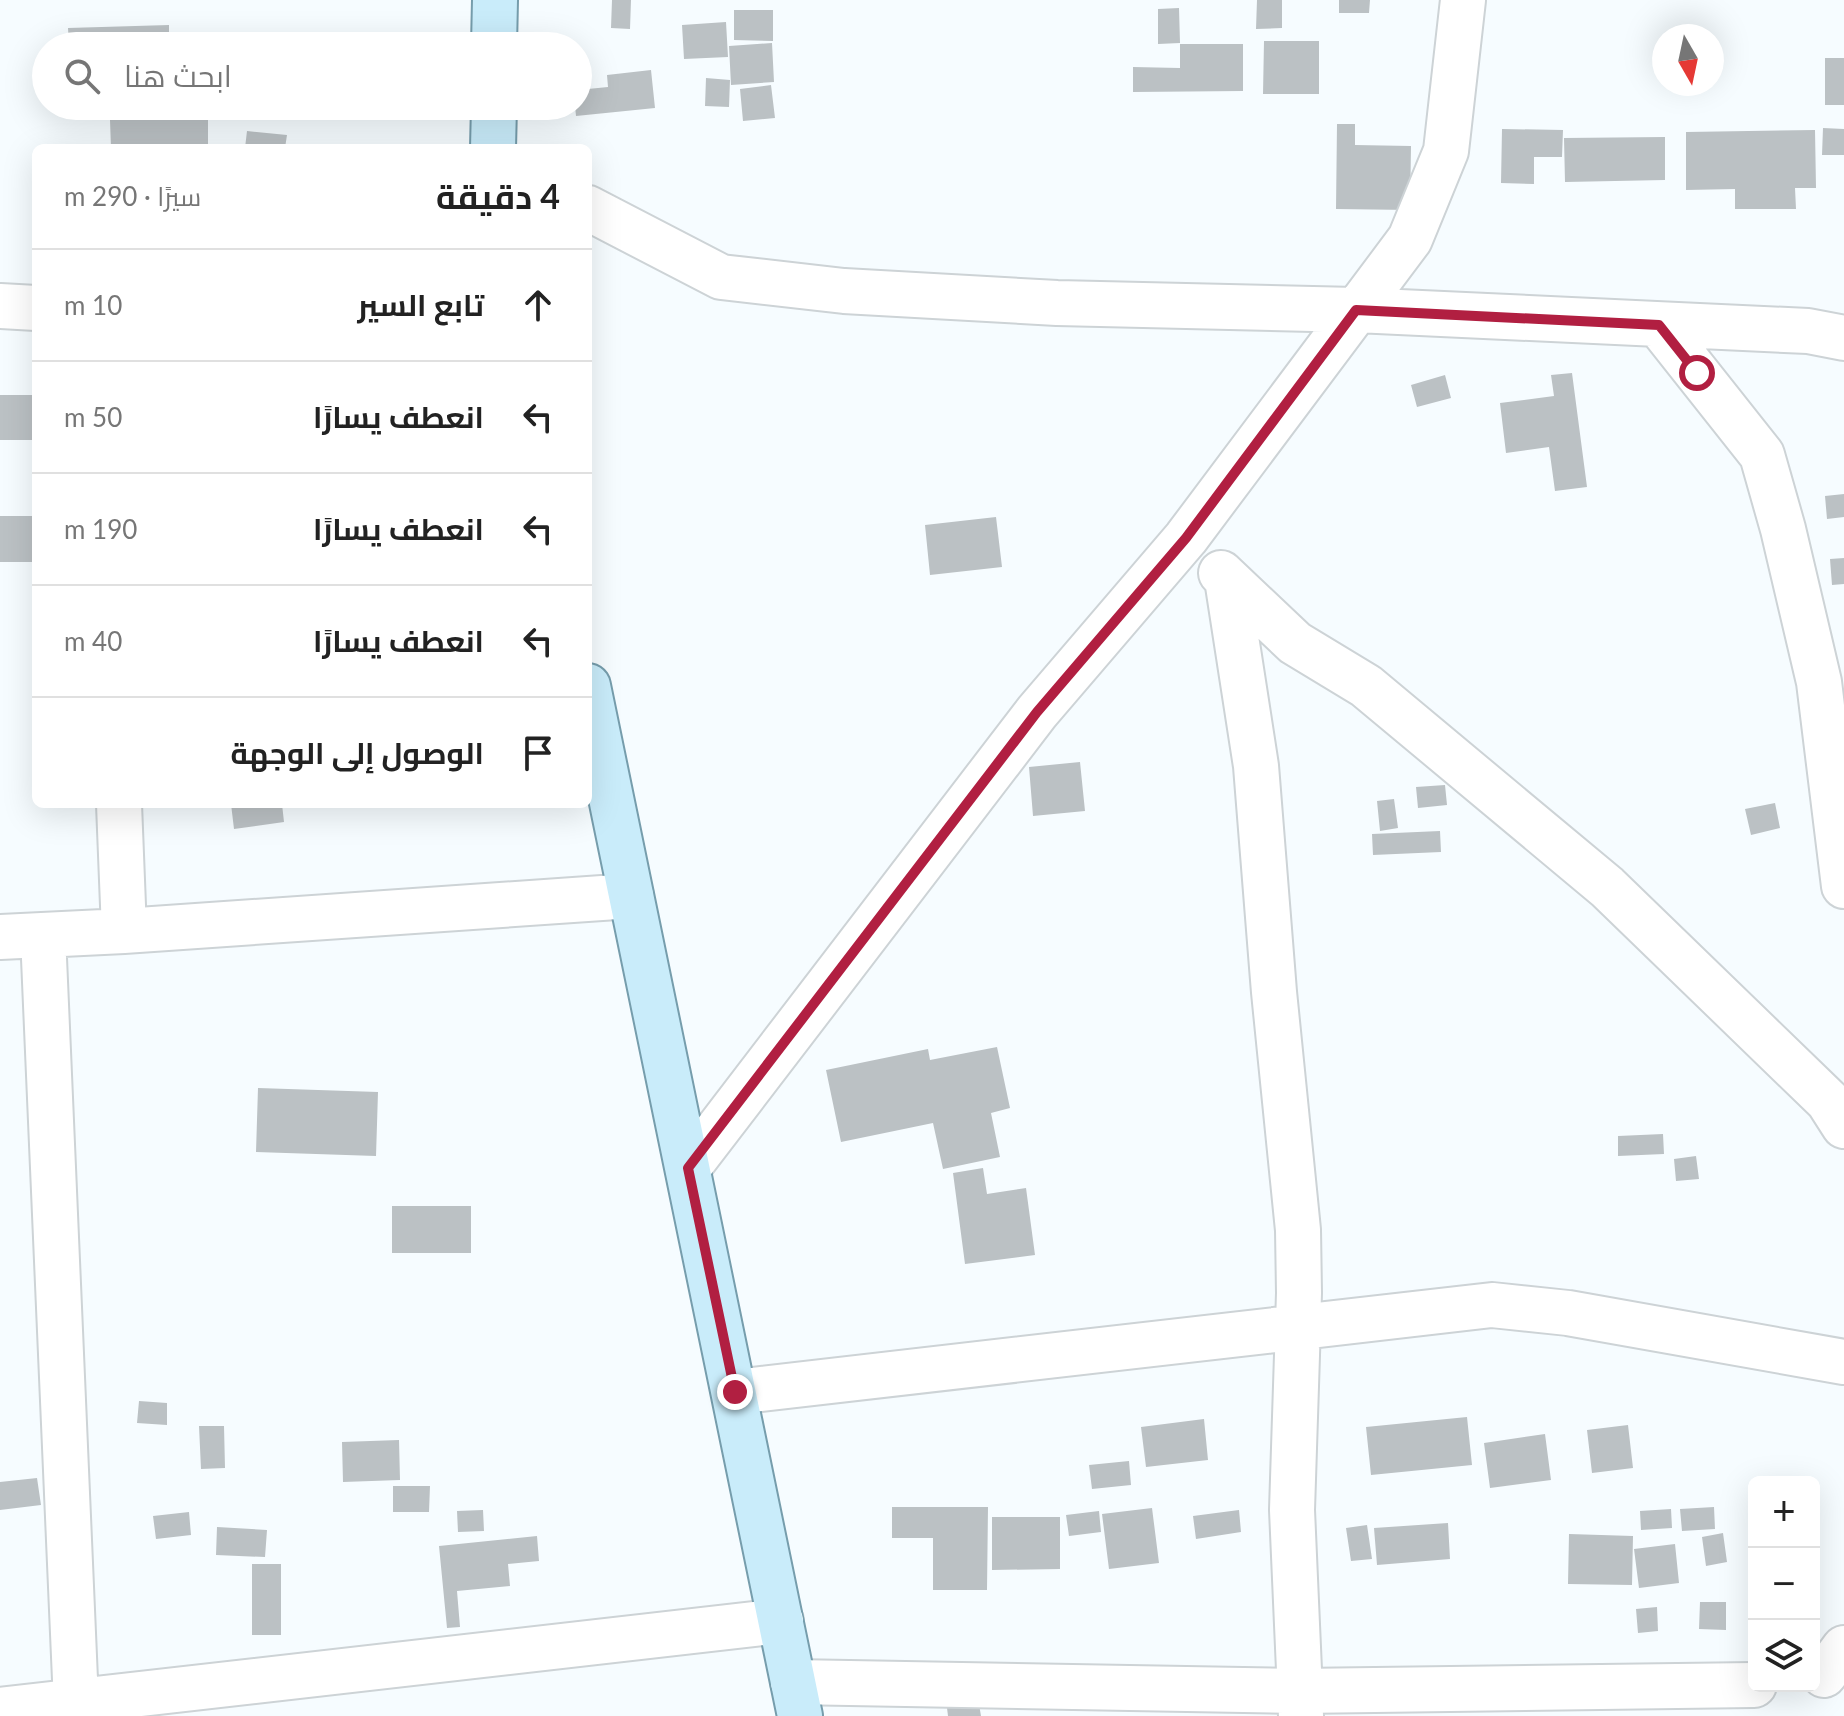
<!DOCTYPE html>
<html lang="ar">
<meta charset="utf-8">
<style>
body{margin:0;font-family:Lato,Cairo,sans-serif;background:#f2f2f2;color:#222;direction:rtl}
.controls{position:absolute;right:24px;bottom:24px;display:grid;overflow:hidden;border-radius:12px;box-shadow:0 8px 32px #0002}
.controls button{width:72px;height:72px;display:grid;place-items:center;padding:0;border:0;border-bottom:2px solid #e0e0e0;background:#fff;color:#222;font:40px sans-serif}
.compass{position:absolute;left:1652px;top:24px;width:72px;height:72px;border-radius:50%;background:#fff;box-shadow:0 8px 32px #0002;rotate:171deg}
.stop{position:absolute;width:24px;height:24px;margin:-18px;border:6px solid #b11f41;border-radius:50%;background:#fff}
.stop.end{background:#b11f41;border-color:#fff;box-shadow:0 2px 8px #0008}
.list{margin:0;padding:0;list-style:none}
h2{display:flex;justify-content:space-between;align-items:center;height:104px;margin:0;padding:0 32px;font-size:34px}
h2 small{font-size:26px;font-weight:400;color:#767676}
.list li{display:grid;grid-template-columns:52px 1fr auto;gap:24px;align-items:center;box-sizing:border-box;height:112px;padding:0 32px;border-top:2px solid #e0e0e0}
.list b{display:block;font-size:30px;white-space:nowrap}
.list em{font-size:26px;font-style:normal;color:#767676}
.icon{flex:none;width:44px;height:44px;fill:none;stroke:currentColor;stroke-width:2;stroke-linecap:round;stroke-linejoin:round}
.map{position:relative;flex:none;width:1844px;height:1716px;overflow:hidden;direction:ltr}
.search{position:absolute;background:#fff;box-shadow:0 8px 32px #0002;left:32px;top:32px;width:560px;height:88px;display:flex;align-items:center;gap:20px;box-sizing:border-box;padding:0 28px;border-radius:44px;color:#767676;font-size:30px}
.panel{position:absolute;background:#fff;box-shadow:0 8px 32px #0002;left:32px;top:144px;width:560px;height:664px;border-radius:12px;direction:rtl}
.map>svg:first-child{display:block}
</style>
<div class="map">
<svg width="1844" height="1716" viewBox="0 0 1844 1716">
<rect width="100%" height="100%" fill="#f6fcff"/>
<!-- building -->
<path fill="#bbc1c4" d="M612,0H631L630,29L611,28Z
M1257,0H1282V28L1256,29Z
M1339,0H1370L1369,13H1339Z
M1179,8L1180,43L1158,44V9Z
M734,10H773V41L734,40Z
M726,22L728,57L684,59L682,25Z
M169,25V46H69L68,28Z
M1264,41H1319V94H1263Z
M772,43L774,82L731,85L729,46Z
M1180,44H1243V91L1133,92V67L1180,68Z
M1825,58H1844V105H1825Z
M651,70L655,108L576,116L575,106H578V90L608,87L607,75Z
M706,78L730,80L729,107L705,106Z
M771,85L775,118L743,121L740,89Z
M208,119V148H111L110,120Z
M1337,124H1355V145L1411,146L1410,210L1336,209Z
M1823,128L1844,129V155H1822Z
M1502,129L1563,130L1562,157H1534V184L1501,183Z
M1815,130L1816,188H1795L1796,209H1735V189L1686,190V132Z
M247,131L287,135L285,148H245Z
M1665,137V180L1565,182L1564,138Z
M1572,373L1587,487L1555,491L1549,447L1506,453L1500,403L1554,396L1551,375Z
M1445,375L1451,398L1417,407L1411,385Z
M0,395H36V440H0Z
M1844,494V517L1827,519L1825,496Z
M0,516H36V562H0Z
M996,517L1002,567L930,575L925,525Z
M1844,558V584L1832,585L1830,559Z
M1080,762L1085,811L1033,816L1029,767Z
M1445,785L1447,805L1418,808L1416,787Z
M1394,799L1398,828L1380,831L1377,801Z
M1775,803L1780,828L1751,835L1745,809Z
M231,804H282L284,822L234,829Z
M1440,831L1441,852L1373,855L1372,834Z
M997,1047L1010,1108L991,1113L1000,1157L943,1169L933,1123L841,1142L826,1070L928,1049L930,1060Z
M258,1088L378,1092L376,1156L256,1152Z
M1663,1134L1664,1154L1618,1156V1136Z
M1696,1156L1699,1179L1676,1181L1674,1159Z
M983,1168L987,1194L1026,1188L1035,1255L965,1264L953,1173Z
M392,1206H471V1253H392Z
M139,1401L167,1403V1425L137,1423Z
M1467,1417L1472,1465L1371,1475L1366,1427Z
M1204,1419L1208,1460L1146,1467L1141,1427Z
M1628,1425L1633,1468L1592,1473L1587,1430Z
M199,1426H224L225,1468L201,1469Z
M1545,1434L1551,1480L1490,1488L1484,1443Z
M399,1440L400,1480L343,1482L342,1442Z
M1129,1461L1131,1485L1092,1489L1089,1465Z
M37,1478L41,1505L0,1510V1482Z
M393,1486H430L429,1512H393Z
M892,1507H988L987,1590H933V1538H892Z
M1714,1507L1715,1529L1682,1531L1680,1509Z
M1152,1508L1159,1563L1109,1569L1102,1514Z
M1671,1509L1672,1528L1641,1530L1640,1511Z
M483,1510L484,1531L458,1532L457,1511Z
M1239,1510L1241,1532L1196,1539L1193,1516Z
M1099,1511L1101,1532L1069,1536L1066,1515Z
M189,1512L191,1535L156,1539L153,1516Z
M992,1517H1060V1569L992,1570Z
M1448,1523L1450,1559L1377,1565L1374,1528Z
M1367,1525L1372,1559L1351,1561L1346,1528Z
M217,1527L267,1530L265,1557L216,1555Z
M1723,1533L1727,1562L1706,1566L1702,1537Z
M1569,1534L1633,1536L1632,1585L1568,1584Z
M537,1536L539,1561L508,1564L510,1586L457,1591L460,1627L447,1628L439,1546Z
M1675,1544L1679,1583L1639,1588L1634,1549Z
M252,1564H281V1635H252Z
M1700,1602H1726V1630L1699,1629Z
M1657,1607L1658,1631L1638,1633L1636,1609Z
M979,1704L981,1716H948L947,1708Z"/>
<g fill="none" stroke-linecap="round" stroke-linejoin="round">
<defs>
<path id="minor" d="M588,208L721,277L844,291L1057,303L1356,310L1808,331L1844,338
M0,306L36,308
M1659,325L1762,455L1783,529L1819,682L1844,886
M1221,573L1295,643L1366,686L1607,887L1828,1101L1844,1126
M1227,579L1256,766L1274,992L1298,1230L1299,1293L1292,1510L1301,1716
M119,804L124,931
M43,935L76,1703
M0,937L124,931L631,896
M688,1168L1037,712L1186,538L1410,239L1446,151L1463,0
M735,1392L1492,1305L1568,1313L1844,1362
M1824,1675L1844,1648
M793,1682L1299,1691L1754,1685
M0,1710L781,1621"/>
<path id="primary" d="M494,46L495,0
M493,148L494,106
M588,686L800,1716"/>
</defs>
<!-- minor casing -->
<use href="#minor" stroke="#cdd3d6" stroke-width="48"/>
<!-- primary casing -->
<use href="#primary" stroke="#769dac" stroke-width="48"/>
<!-- minor -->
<use href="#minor" stroke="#fff" stroke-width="44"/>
<!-- primary -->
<use href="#primary" stroke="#c9ecfa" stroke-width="44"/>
</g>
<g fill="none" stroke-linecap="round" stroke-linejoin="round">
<!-- route -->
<path stroke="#b11f41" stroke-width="10" d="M735,1392L688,1168L1037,712L1186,538L1356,310L1659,325L1697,373"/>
</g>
</svg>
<div class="controls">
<button>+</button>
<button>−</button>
<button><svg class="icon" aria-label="layers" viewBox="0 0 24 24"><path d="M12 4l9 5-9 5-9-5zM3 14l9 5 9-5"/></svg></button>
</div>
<svg class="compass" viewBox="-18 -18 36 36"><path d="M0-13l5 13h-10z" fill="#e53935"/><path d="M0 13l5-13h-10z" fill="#767676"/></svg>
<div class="stop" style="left:1697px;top:373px"></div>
<div class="stop end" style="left:735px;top:1392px"></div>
<div class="search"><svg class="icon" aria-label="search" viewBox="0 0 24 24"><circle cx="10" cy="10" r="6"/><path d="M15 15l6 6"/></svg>ابحث هنا</div>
<section class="panel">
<h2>4 دقيقة<small>سيرًا · 290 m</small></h2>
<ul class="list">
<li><svg class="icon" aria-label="ahead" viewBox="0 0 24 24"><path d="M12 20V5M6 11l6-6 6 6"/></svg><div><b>تابع السير</b></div><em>10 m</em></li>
<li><svg class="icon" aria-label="left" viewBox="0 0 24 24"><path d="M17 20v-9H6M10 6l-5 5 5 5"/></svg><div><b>انعطف يسارًا</b></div><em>50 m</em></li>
<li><svg class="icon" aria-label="left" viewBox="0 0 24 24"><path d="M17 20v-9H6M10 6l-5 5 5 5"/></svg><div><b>انعطف يسارًا</b></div><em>190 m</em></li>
<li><svg class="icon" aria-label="left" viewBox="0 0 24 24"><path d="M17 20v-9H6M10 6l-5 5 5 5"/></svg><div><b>انعطف يسارًا</b></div><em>40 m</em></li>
<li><svg class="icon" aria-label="arrive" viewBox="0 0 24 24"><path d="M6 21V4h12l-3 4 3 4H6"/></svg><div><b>الوصول إلى الوجهة</b></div></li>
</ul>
</section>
</div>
